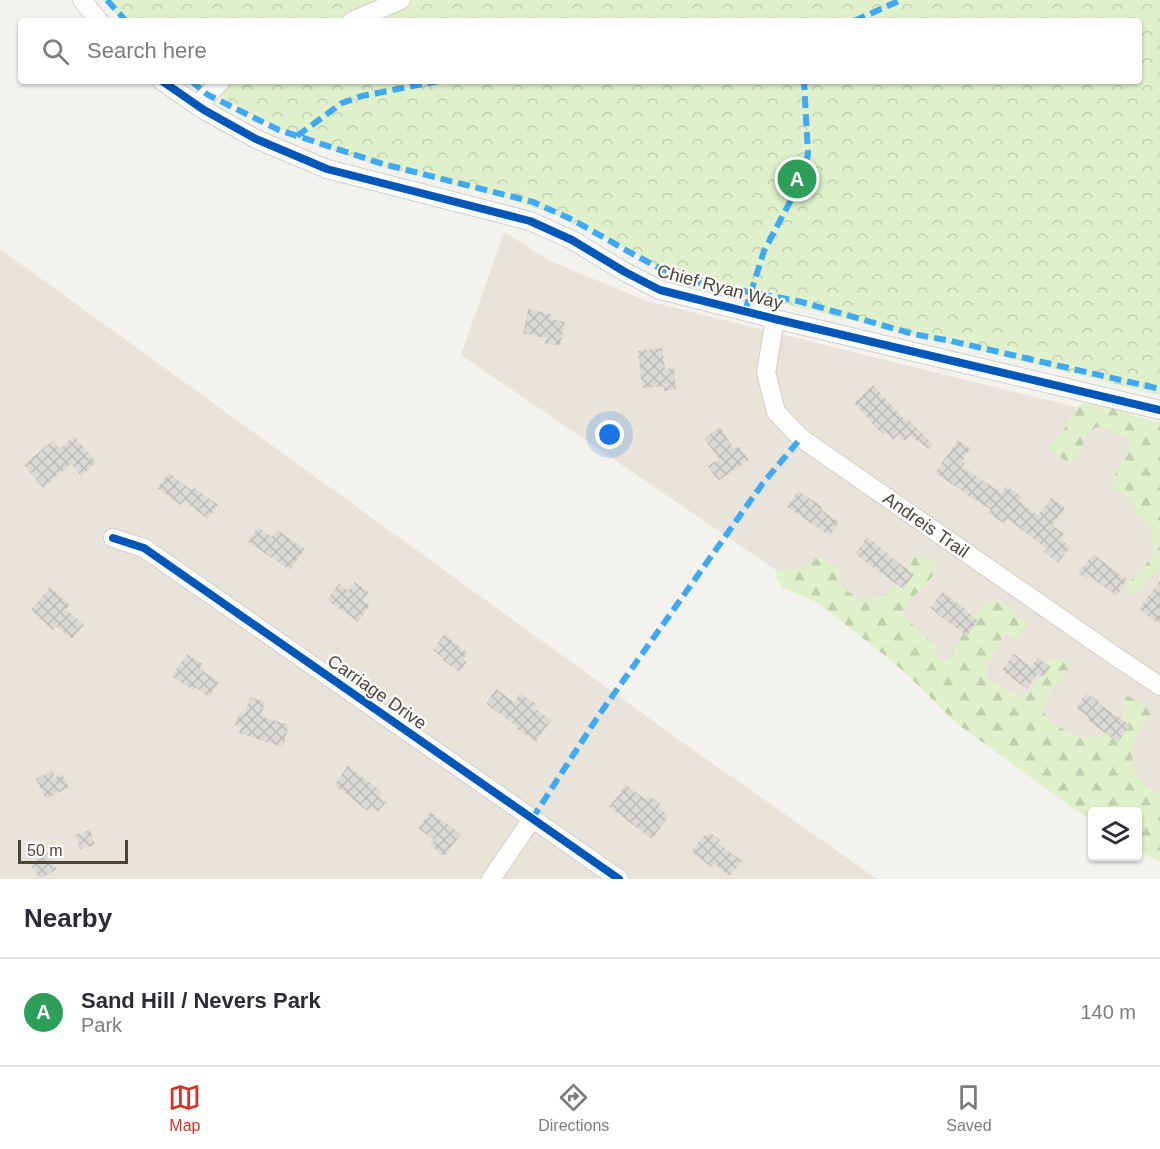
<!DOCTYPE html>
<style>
body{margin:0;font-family:Helvetica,sans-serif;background:#f2f2f3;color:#2b2b33}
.controls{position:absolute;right:18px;bottom:18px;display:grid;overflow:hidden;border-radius:6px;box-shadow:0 2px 4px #0004}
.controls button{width:54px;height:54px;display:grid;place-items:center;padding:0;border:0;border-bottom:2px solid #e1e1e2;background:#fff;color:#2b2b33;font:30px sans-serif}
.scale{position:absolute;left:18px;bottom:15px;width:110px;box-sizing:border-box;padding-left:6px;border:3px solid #4b4437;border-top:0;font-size:16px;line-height:21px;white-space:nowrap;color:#4b4437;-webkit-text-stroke:4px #fff;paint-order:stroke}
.you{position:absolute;left:610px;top:435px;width:21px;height:21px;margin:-15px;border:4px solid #fff;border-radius:50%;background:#1a73e8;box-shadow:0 0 0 9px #1a73e833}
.badge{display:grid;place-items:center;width:39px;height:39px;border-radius:50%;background:#d93025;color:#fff;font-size:20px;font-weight:700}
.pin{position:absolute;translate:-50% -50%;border:3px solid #fff;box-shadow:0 2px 6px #0006}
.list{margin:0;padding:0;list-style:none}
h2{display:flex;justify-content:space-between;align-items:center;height:78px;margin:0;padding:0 24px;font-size:26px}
h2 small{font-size:20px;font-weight:400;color:#7c7c81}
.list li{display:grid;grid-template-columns:39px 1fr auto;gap:18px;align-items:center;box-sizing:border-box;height:108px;padding:0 24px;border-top:2px solid #e1e1e2}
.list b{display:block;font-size:22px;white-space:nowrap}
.list p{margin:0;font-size:20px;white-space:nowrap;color:#7c7c81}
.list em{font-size:20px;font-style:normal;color:#7c7c81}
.icon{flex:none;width:33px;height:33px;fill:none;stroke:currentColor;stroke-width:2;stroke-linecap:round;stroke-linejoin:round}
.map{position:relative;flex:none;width:1160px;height:879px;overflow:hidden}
.search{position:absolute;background:#fff;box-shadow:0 2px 4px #0004;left:18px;right:18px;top:18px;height:66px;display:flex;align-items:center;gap:15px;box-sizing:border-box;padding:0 21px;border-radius:6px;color:#7c7c81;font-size:22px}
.sheet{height:186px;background:#fff}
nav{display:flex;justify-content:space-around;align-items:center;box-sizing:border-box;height:84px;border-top:2px solid #e1e1e2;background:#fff;font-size:16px;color:#7c7c81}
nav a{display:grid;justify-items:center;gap:3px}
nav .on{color:#d93025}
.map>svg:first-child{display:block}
</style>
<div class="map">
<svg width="1160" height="879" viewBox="0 0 1160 879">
<defs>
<pattern id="forest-firs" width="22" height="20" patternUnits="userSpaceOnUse" patternTransform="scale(1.5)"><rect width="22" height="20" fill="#e0f0cb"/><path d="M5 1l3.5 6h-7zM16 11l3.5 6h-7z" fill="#c2cfaf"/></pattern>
<pattern id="park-crowns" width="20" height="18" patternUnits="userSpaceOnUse" patternTransform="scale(1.5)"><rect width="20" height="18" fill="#e0f0cb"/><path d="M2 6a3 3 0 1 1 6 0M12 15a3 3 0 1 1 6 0" fill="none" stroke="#c2cfaf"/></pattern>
<pattern id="building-cross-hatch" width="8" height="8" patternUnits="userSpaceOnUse" patternTransform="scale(1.5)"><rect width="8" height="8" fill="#dbd9d3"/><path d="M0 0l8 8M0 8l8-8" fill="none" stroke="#bdbbb6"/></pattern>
</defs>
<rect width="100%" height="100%" fill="#f3f2ed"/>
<!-- residential -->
<path fill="#e8e4da" d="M504,232L550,261L647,301L1160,428V833L1138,812L1129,811L461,355Z
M0,249L682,742L877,879H0Z"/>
<!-- forest -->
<path fill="url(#forest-firs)" d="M1084,403L1111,408L1142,418L1160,422V566L1135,595L1126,590L1127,585L1154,555L1151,529L1147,523L1138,517L1132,501L1128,497L1114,489C1110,470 1132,456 1130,438C1125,435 1121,435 1116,433C1112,432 1108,428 1103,427C1085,423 1083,457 1068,463L1056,454L1051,448L1053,443L1062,433L1076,408Z
M913,557L923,559L928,557C933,558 937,565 936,570C932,576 929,582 924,587C914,597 904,600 904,616L933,644C937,649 937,656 943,661C955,658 957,645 962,635C966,625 985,597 997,600C1007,602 1012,612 1019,618C1022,620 1025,621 1027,623L1021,638L1017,640L1008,633L1002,638L986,669L985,674L988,679L1022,698C1030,693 1037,683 1041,674C1043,669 1043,665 1047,660L1057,661L1067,659L1070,663L1068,671L1065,675L1051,690L1044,707V713L1049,720L1066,731L1080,738L1105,736L1110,734L1120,723L1122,719L1124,699L1128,696L1146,706L1151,715C1127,744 1122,776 1160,795V861L1138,851V812H1092V820L1077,811L956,723L909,676L883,654L823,607L814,601L782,587L777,578L776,571L778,569L794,570L804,568L815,559L820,558L826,560L838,569L843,589L863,600L882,597L894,589L909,571Z"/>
<!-- park -->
<path fill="url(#park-crowns)" d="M103,0H1160V395L972,349L700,284L659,268L598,234L545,211L506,198L363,161L312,143L276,127L222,98L194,81H1139V21H123Z"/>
<!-- building -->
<path fill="url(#building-cross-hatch)" d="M528,309L552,314L551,319L565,322L560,346L545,343L546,338L523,333Z
M662,348L665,369L674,368L676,390L664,391V386L642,388L638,351Z
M873,385L906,421L908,419L933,445L929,449L910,436L904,441L898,435L893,440L886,432L883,435L854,403Z
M720,427L734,449L739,446L749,460L718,481L708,466L719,459L704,438Z
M74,436L96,462L81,476L71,464L43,488L24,465L52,441L60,449Z
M958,440L971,449L962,461L965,463L962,467L1002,493L1006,486L1022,497L1019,501L1038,516L1051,498L1065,508L1052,525L1064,534L1060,539L1070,547L1058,563L1044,552L1047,549L1008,519L1005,524L988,513L991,510L935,473Z
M169,473L191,490L193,487L218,505L208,519L184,501L180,505L157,488Z
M798,491L823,507L821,510L839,522L830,536L787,507Z
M258,527L272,537L277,530L305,549L290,570L248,542Z
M867,537L889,554L888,555L914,574L903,589L855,554Z
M1093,554L1127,580L1116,596L1090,576L1087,580L1078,573Z
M1160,581V625L1139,609Z
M355,582L369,592L363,601L370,605L358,622L327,600L339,584L348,591Z
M50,587L70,605L66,609L84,625L72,639L56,626L53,630L31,610Z
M943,592L965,609L966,611L978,621L967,636L930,608Z
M444,635L468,653L463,659L467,662L459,672L443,660L444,659L433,650Z
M187,654L203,664L200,669L219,682L209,697L195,687L193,690L172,676Z
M1014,654L1031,667L1038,658L1051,667L1043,677L1038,673L1027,689L1002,670Z
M496,689L514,702L520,693L536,704L534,708L551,720L536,742L516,728L517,726L486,704Z
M1086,693L1098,701L1099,704L1130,725L1118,742L1087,720L1089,717L1076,708Z
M250,697L265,702L261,716L289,725L283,747L239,733L241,727L235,725L239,712L245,714Z
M348,766L382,792L378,796L386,802L378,812L371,807L368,811L334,785Z
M52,771L55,778L62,774L69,787L46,799L36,779Z
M626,785L646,800L650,796L660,804L658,807L669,816L652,839L609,807Z
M430,812L461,834L444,856L430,845L434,840L418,828Z
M90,830L95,845L80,849L76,835Z
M711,833L720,840L718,843L742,861L730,876L715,865L713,868L691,852L702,837Z
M47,853L57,869L40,879L30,864Z"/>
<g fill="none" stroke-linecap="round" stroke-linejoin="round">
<defs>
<path id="minor" d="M82,0L99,21
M352,21L401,0
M162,81L204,110L256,139L327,169L530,221L572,240L625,272L660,290L775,319L1160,410
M196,105L208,95L221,81
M775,319L766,373L767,376L776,412L801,438L1112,654L1160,686
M113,538L144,548L619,879
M491,879L532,819"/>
</defs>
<!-- minor casing -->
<use href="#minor" stroke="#d1cfca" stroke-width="20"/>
<!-- minor -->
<use href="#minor" stroke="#fdfdfc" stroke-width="18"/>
<!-- quiet -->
<path stroke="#3fa9f5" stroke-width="6" stroke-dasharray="12 6" stroke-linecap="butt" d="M107,0L126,21
M854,21L901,0
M191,81L208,95L279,130L383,164L533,202L573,220L631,253L661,269L701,283L798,301L913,334L951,341L1160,389
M297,136L342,103L362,96L439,81
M745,311L764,251L801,181L808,154L804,81
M532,819L599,715L763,483L801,438"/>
<defs>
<path id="cycleway" d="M162,81L204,110L256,139L327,169L530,221L572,240L625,272L660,290L775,319L1160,410
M113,538L144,548L619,879"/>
</defs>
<!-- cycleway casing -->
<use href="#cycleway" stroke="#fff" stroke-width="11"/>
<!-- cycleway -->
<use href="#cycleway" stroke="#0057b8" stroke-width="8"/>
</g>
<g text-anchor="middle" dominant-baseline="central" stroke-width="4.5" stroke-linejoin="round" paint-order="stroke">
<!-- street labels -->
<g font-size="18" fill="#4b4437" stroke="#fff">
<text transform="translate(720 287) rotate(15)">Chief Ryan Way</text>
<text transform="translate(926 525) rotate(35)">Andreis Trail</text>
<text transform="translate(377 692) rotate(35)">Carriage Drive</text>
</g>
</g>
</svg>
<div class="controls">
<button><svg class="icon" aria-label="layers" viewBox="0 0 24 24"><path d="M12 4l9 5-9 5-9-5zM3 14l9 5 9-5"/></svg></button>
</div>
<div class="scale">50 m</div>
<div class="you"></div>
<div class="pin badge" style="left:797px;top:179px;background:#2e9e5b">A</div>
<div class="search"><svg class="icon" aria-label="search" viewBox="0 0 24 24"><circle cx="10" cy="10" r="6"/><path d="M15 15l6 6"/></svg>Search here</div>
</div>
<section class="sheet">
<h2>Nearby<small></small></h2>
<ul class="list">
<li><span class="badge" style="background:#2e9e5b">A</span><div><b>Sand Hill / Nevers Park</b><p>Park</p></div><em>140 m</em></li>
</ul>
</section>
<nav>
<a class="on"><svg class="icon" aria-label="map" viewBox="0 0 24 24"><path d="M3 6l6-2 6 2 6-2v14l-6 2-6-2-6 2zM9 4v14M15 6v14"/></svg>Map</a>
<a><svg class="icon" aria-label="directions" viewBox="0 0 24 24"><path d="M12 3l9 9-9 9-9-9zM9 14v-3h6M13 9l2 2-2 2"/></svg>Directions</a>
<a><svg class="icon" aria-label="saved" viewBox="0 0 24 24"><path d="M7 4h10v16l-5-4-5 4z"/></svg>Saved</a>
</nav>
